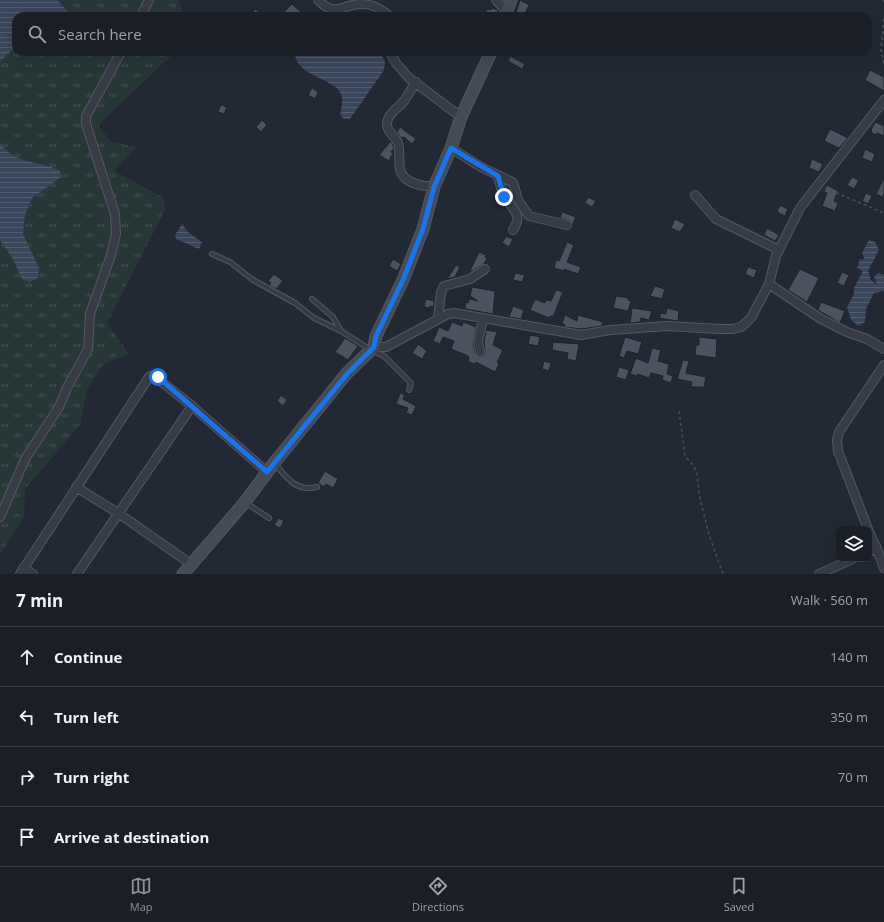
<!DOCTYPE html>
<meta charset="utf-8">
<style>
body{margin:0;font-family:"Open Sans",sans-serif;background:#272c33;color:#f1f3f6}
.controls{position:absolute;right:12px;bottom:12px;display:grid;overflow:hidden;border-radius:8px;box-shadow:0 4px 16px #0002}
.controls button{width:36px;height:36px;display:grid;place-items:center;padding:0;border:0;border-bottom:1px solid #383d44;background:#1a1f27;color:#f1f3f6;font:20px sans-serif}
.stop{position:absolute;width:12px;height:12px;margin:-9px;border:3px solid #1a73e8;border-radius:50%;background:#fff}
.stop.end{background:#1a73e8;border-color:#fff;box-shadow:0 1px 4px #0008}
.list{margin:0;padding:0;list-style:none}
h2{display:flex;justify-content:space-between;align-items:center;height:52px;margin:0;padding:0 16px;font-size:17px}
h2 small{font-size:13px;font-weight:400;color:#9fa2a7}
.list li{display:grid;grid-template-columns:26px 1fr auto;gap:12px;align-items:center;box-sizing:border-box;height:60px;padding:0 16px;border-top:1px solid #383d44}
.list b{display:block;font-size:15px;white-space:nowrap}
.list em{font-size:13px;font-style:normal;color:#9fa2a7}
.icon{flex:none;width:22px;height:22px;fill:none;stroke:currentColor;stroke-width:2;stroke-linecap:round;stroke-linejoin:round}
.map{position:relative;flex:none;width:884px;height:574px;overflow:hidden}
.search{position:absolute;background:#1a1f27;box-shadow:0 4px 16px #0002;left:12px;right:12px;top:12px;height:44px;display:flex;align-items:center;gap:10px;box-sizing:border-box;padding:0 14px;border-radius:12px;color:#9fa2a7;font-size:15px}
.sheet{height:292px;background:#1a1f27}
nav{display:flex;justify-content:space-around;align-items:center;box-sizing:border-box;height:56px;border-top:1px solid #383d44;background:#1a1f27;font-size:11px;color:#9fa2a7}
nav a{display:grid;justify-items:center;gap:2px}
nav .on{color:#8c9099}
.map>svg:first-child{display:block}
</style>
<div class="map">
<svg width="884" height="574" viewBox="0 0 884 574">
<defs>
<pattern id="grass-tufts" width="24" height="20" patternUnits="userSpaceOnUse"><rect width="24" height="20" fill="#273738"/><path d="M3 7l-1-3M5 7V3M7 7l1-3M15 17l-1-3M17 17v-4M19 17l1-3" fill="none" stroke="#445253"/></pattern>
<pattern id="water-rules" width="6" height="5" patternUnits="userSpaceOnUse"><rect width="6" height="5" fill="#3a465b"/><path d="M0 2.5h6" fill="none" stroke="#545e71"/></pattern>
</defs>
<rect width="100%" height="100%" fill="#232934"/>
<!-- grass -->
<path fill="url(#grass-tufts)" d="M0,0H179L183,16H16V52H175L98,125L111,142L137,147L114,171L164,198L165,210L107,323L129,354L104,364L87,389L80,425L25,489L24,517L0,554Z"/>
<!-- water -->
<path fill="url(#water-rules)" d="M0,0H57L72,16H16V47L0,61Z
M295,52L380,54L385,61L384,70L350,119H344L340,115C341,110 343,102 342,97C339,78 294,78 295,52Z
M0,143C16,166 37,159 60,171L61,177L32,198L25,214L23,234L39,268L37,279L29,282L22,279L13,259L0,240Z
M182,224L189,233L202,242L199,249L176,239L175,235Z
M869,240L875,242L879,250L868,271L871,280L877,285L874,277L878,273L884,275V291L874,293L866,309L865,322L858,326L851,320L847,307L854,294V288L863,271L857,268L860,259L863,260L864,257L862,253Z"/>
<!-- building -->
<path fill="#4b5360" stroke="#1d222c" d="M520,0L529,5L524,16L516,13Z
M292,4L301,12L297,16H280Z
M492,8L498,10V16H484L487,9L491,10Z
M255,9L266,16H250Z
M510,56L525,64L522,69L508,61Z
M870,70L884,77V91L865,80Z
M312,88L318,92L315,99L308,95Z
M221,105L227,107L224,114L218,112Z
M262,120L267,125L261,132L256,127Z
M875,122L884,126V136L877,133L876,135L872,133L871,130Z
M400,127L416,139L412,144L404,137L401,138L397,132Z
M830,129L848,138L839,148L824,141Z
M391,141L394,148L391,152L393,153L389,161L379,155Z
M865,149L875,154L872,162L862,158Z
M812,159L823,164L819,172L809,168Z
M852,177L859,180L854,189L847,185Z
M884,178V194L882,197L876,194Z
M827,185L838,191L834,201L838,203L835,211L822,206L827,193L824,192Z
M866,193L872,196L868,204L862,201Z
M588,197L596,201L592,207L585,203Z
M780,205L788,209L785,216L777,212Z
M562,212L576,217L572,225L570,221L560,218Z
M675,219L685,224L680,232L671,228Z
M767,228L779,235L775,241L764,235Z
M506,236L513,239L509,247L502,243Z
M567,242L574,245L567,262L581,267L578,274L564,269V271L554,268L556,260L559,261Z
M479,252L486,255L485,257L487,258L484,264L469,273Z
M393,259L401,264L397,271L389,266Z
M456,265L460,267L455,277L447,279Z
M748,267L757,270L754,278L745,274Z
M800,269L819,278L807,302L788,290Z
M842,272L849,275L844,286L837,283Z
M515,273L525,275L522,282L513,280Z
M274,274L283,281L276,289L269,285L271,283L268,281Z
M655,286L665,289L662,299L650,296Z
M472,287L495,291L493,314L465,309L466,302L468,303L469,299L478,301L470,296Z
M556,290L563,292L553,317L550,316L549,318L530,310L535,299L545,303L546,300L551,301Z
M616,296L629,298L628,300L631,301L628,311L613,308Z
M426,299L434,301V307L430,306V308L424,307Z
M821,302L845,311L840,323L818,310Z
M513,306L524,310L521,319L509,317Z
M632,308L652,311L649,320L641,318L640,322L630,323Z
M667,308L679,311L678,321L659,318L661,313L666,314Z
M565,315L577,321L578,315L603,322L602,326L581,329L564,327L565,325L562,323Z
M452,322L462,326L463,322L476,327L473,343L475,353L479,357L483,356L485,353L484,342L486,330L497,332L493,345L503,350L497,362L499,364L495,372L476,362L475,364L468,362L469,357L468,356L451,349L454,341L443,337L440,344L433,341L439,327L448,331Z
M530,335L540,337L538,346L528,344Z
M625,337L642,342L638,354L627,351L624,358L619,356Z
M699,337L717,339L716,358L695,355L696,345H699Z
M345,338L358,346L348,360L335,352Z
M553,342L579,344L576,361L567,359L568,353L552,350Z
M418,344L427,351L422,359L412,353Z
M652,348L661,350L658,361L669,364L667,374L673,376L671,383L662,380L663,376L651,373L649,378L638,374L637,376L630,374L636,358L648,363Z
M683,360L689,361L686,373L706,377L704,387H691L692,382L677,379Z
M544,361L551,363L549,371L542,369Z
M619,367L629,370L626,380L616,377Z
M400,393L405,395L403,399L416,406L412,415L406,413L408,408L396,404Z
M281,395L287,400L283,406L277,401Z
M325,471L338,479L333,488L326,484L324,487L318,483Z
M279,518L284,521L280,528L274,525Z"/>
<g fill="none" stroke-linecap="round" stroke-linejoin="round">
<defs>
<path id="lane" d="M212,254L230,262L253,280L295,303L314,318L341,331
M312,299L333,317L341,331L371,350L384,356L411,383L409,390
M275,464C287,478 296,492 317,487
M246,503L269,518"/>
<path id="street" d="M318,0C322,4 327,9 334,9C339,10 344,7 349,6C365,1 377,5 389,16
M496,0L507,12
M141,16L149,0
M390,52L396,63L409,78L461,117
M416,82C412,88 408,95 404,101C399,107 391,111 388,119C384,131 394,134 398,143C402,155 395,169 405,178C412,185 425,186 434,187
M451,148L481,167L512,182L514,185L518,200L529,216L567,225
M498,176C500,183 501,191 505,197C512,211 524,213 513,230
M695,195L716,219L779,250
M769,284L821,319L847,332L867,339L884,349
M438,319L441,292L444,286L470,279L485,269
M374,347H386L448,314L454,313L581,335L610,330L667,326L720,329H733L741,327L751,318L769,284L776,256L800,208L884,100
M480,352L478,342L483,318
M76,487L118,513L191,564
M0,517L25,459L59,407L67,388L88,349L90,314L111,255L116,234L115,214L86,124V116L121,52
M868,529L838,451L837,440L839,432L884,365
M869,532L877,549L869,552
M877,549L884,568
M23,568L33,574
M20,574L149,377L153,375L192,406L267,472
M77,574L192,406
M819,574L853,559"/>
<path id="secondary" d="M505,16L511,0
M183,574L245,502L274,463L347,373L374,347L376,336L403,280L423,229L434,187L451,148L461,117L491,52"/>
</defs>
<!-- lane casing -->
<use href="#lane" stroke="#535963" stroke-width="6"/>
<!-- street casing -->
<use href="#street" stroke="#535963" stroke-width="10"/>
<!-- secondary casing -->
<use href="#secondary" stroke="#535963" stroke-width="13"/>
<!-- path -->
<path stroke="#445255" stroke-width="1.5" stroke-dasharray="3 3" stroke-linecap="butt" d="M883,0L884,2
M884,19L881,50L884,65
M825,188L884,213
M679,411L685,456L694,466L697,474L699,494L709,535L723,574"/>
<!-- lane -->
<use href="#lane" stroke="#363b45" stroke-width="4"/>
<!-- street -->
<use href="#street" stroke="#363b45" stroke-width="8"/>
<!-- secondary -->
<use href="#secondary" stroke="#444b57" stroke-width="11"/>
</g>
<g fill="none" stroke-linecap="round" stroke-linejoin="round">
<!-- route -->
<path stroke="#1a73e8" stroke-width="5" d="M158,377L267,472L348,373L374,347L376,336L403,280L423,229L434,187L451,148L498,176L504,197"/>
</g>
</svg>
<div class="controls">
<button><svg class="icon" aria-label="layers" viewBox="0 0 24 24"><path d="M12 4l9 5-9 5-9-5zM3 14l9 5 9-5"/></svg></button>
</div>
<div class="stop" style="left:158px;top:377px"></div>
<div class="stop end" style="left:504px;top:197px"></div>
<div class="search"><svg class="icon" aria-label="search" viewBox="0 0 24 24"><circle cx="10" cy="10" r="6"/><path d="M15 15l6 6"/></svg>Search here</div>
</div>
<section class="sheet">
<h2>7 min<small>Walk · 560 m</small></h2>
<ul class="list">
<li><svg class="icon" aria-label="ahead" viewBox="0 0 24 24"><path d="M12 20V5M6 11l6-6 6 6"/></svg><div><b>Continue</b></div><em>140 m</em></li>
<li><svg class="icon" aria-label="left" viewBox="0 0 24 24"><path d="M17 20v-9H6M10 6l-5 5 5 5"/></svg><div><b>Turn left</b></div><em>350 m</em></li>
<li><svg class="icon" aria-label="right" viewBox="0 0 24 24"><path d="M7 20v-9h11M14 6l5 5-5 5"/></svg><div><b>Turn right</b></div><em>70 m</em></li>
<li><svg class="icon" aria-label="arrive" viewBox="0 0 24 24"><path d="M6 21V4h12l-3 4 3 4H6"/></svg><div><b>Arrive at destination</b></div></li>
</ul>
</section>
<nav>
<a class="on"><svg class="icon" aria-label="map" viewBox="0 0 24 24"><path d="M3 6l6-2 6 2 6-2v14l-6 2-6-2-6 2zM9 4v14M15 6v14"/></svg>Map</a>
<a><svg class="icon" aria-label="directions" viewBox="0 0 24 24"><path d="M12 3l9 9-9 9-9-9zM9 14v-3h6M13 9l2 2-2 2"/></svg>Directions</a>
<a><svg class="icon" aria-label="saved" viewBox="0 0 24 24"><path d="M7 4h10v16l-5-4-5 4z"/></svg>Saved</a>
</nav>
